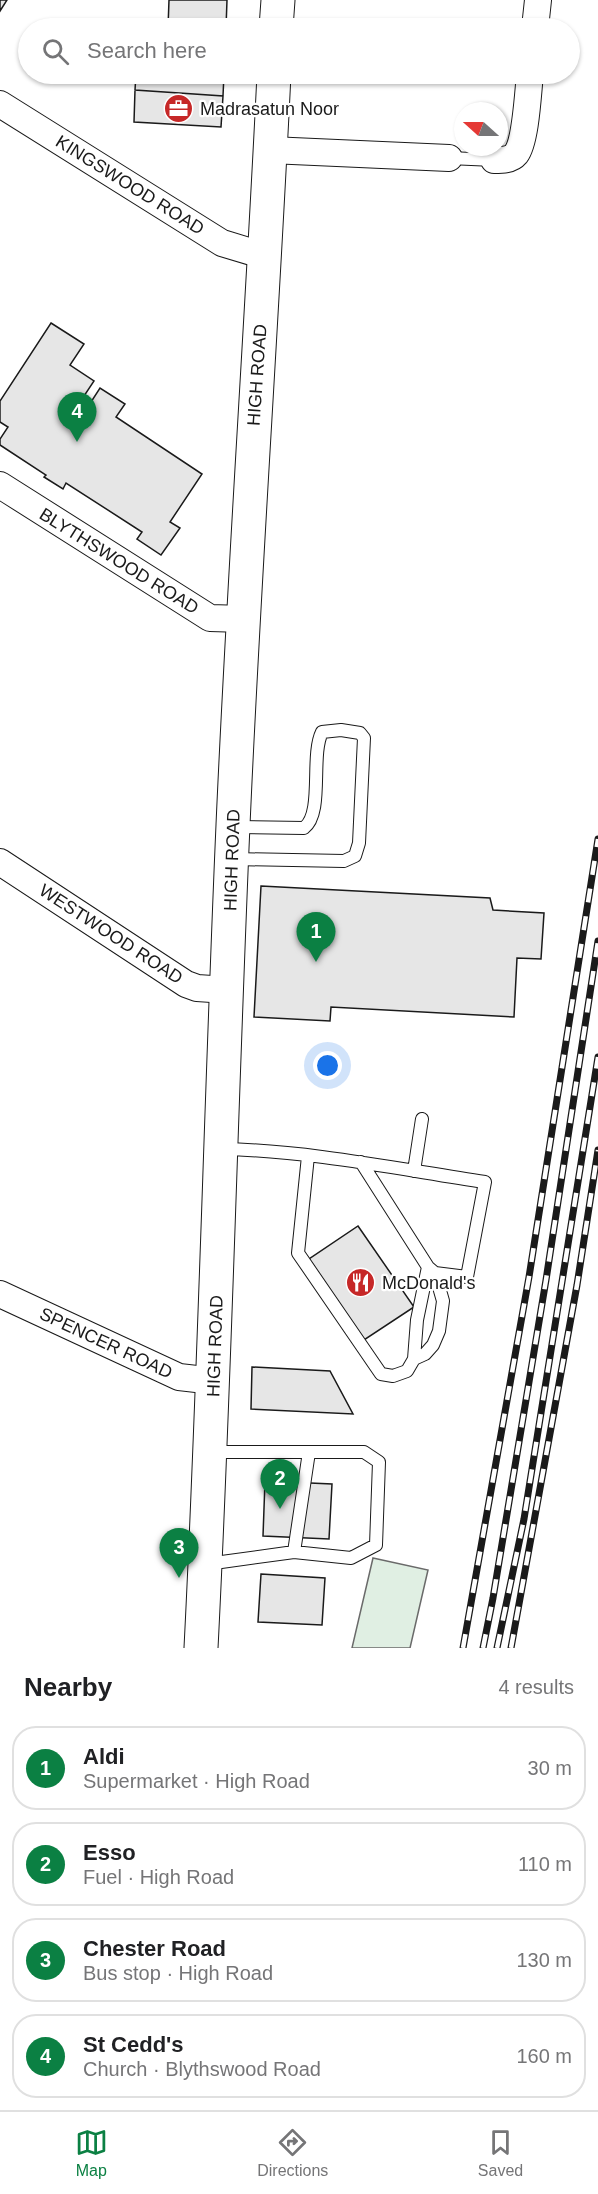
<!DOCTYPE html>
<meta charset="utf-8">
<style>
body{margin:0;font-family:Helvetica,sans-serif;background:#f6f6f6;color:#202124}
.compass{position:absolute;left:454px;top:102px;width:54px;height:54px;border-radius:50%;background:#fff;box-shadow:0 2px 4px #0004;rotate:291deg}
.you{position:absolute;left:328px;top:1066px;width:21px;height:21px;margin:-15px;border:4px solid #fff;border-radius:50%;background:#1a73e8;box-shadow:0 0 0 9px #1a73e833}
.badge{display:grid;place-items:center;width:39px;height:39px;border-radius:50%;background:#0b8043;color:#fff;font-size:20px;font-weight:700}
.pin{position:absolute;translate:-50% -50px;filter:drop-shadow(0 2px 3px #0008)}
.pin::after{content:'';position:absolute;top:32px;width:21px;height:18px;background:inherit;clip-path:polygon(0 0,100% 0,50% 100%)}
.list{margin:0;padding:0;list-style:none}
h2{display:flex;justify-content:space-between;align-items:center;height:78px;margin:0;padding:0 24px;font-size:26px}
h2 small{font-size:20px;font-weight:400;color:#757577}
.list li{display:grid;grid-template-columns:39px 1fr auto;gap:18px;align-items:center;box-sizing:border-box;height:84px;margin:0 12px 12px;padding:0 12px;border:2px solid #e0e0e0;border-radius:24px}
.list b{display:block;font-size:22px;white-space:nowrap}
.list p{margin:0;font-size:20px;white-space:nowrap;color:#757577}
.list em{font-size:20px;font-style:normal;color:#757577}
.icon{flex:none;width:33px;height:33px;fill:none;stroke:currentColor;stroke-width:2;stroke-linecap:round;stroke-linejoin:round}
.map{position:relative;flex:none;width:598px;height:1648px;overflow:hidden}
.search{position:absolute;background:#fff;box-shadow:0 2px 4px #0004;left:18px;right:18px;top:18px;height:66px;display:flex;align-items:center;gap:15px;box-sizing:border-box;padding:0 21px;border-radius:33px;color:#757577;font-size:22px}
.sheet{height:462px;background:#fff}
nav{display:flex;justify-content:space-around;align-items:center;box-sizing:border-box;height:84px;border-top:2px solid #e0e0e0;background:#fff;font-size:16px;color:#757577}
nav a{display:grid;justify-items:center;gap:3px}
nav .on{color:#0b8043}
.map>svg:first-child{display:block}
</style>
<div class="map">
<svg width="598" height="1648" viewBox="0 0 598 1648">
<rect width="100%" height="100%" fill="#fff"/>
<!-- green -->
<path fill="#e0efe3" stroke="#6a6a6a" stroke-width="1.5" d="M373,1558L428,1570L410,1648H352Z"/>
<!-- building -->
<path fill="#e6e6e6" stroke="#1a1a1a" stroke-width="1.5" d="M0,0H7L0,11Z
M169,0H227L226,28H168Z
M136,74H224L223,96L135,90Z
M135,90L223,96L221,127L134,122Z
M51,323L84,344L70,365L94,381L74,411L82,416L100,388L125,404L116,417L202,474L170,522L180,528L161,555L137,539L142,532L66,483L63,489L44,477L46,475L0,445V439L8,427L0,422V401Z
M261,886L490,898L493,910L544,913L541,959L517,958L514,1017L331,1007L330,1021L254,1017Z
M358,1226L414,1307L364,1340L309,1259Z
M252,1367L330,1371L353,1414L251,1409Z
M265,1481L332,1484L329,1539L263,1536Z
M261,1574L325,1578L322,1625L258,1622Z"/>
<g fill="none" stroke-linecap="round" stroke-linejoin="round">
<defs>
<path id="service" d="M449,158L494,160
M234,859L344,861L355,856L359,843L364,738L360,733L341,730L322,732C310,756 324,813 304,828L234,827
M223,1149C311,1151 398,1169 485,1182L467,1277L435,1273L428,1267L361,1162
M308,1156L298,1253L381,1374L393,1376L407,1371L414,1359L417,1320L428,1267
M414,1171L422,1119
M414,1359L425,1354L433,1345L439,1331L443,1301L435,1273
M294,1552L351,1558L376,1545L379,1462L364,1452H309
M207,1564L294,1552L309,1452H212"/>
<path id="minor" d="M535,28L538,0
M0,104L222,243L265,256
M270,150L449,158
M494,160C502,160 511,160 516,154C526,141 528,91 530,74
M0,485L210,618L244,619
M0,862L186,984L197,988L227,990
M0,1294L179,1377L214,1381"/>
<path id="primary" d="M276,28L278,0
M201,1648C215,1374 221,1099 233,825C244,574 262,324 274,74"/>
</defs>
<!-- service casing -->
<use href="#service" stroke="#1a1a1a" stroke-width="14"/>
<!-- minor casing -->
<use href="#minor" stroke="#1a1a1a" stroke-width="28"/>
<!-- primary casing -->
<use href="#primary" stroke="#1a1a1a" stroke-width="35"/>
<!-- service -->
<use href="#service" stroke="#fff" stroke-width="12"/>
<!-- minor -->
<use href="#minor" stroke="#fff" stroke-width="26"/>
<!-- primary -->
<use href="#primary" stroke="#fff" stroke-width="33"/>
<defs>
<path id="rail" d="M463,1648L529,1277L598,839
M483,1648L493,1598L546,1280L598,941
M497,1648L524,1519L598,1057
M511,1648L577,1285L598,1150"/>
</defs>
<!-- rail casing -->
<use href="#rail" stroke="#1a1a1a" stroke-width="7"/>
<!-- rail -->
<use href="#rail" stroke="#fff" stroke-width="4.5" stroke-dasharray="14" stroke-linecap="butt"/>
</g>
<!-- icons -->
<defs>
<symbol id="office-disc" viewBox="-11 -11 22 22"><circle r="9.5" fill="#c62828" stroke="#fff"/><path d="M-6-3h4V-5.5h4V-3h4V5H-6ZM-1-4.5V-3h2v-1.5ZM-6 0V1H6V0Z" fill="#fff"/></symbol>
<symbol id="restaurant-disc" viewBox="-11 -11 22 22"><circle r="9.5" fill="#c62828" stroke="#fff"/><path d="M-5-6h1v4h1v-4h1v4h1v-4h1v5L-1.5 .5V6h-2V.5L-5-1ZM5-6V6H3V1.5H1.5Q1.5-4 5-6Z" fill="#fff"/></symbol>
</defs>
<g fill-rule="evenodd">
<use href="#office-disc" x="162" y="92" width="33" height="33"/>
<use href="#restaurant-disc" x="344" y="1266" width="33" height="33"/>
</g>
<g text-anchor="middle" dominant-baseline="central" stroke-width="4.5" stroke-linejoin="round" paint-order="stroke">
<!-- poi labels -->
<g font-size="18" fill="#1a1a1a" stroke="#fff" text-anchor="start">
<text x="200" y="109">Madrasatun Noor</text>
<text x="382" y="1283">McDonald's</text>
</g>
<!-- street labels -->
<g font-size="18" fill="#1a1a1a" stroke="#fff">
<text transform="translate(130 185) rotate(32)">KINGSWOOD ROAD</text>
<text transform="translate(257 375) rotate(-86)">HIGH ROAD</text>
<text transform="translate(119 561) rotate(32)">BLYTHSWOOD ROAD</text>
<text transform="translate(232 860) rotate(-88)">HIGH ROAD</text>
<text transform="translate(111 934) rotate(33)">WESTWOOD ROAD</text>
<text transform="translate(106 1343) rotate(25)">SPENCER ROAD</text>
<text transform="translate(215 1346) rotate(-88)">HIGH ROAD</text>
</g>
</g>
</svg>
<svg class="compass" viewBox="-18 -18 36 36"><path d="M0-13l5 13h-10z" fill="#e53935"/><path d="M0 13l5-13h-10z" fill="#757577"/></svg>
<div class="you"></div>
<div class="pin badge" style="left:316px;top:962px">1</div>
<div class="pin badge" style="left:280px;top:1509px">2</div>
<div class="pin badge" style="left:179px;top:1578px">3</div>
<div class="pin badge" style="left:77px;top:442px">4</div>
<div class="search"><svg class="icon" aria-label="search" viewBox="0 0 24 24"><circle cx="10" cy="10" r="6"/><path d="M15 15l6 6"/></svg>Search here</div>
</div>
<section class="sheet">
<h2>Nearby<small>4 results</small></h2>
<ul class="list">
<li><span class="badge">1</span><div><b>Aldi</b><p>Supermarket · High Road</p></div><em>30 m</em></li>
<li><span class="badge">2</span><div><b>Esso</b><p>Fuel · High Road</p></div><em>110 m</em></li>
<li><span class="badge">3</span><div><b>Chester Road</b><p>Bus stop · High Road</p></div><em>130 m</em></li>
<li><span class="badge">4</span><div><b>St Cedd's</b><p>Church · Blythswood Road</p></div><em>160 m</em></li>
</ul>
</section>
<nav>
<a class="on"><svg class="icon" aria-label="map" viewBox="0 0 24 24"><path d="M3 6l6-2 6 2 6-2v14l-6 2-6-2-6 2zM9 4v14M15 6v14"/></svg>Map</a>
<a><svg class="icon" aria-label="directions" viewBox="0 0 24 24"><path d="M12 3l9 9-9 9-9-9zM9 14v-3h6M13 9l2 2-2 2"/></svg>Directions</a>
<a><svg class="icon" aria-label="saved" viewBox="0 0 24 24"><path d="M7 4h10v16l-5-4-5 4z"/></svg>Saved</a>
</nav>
